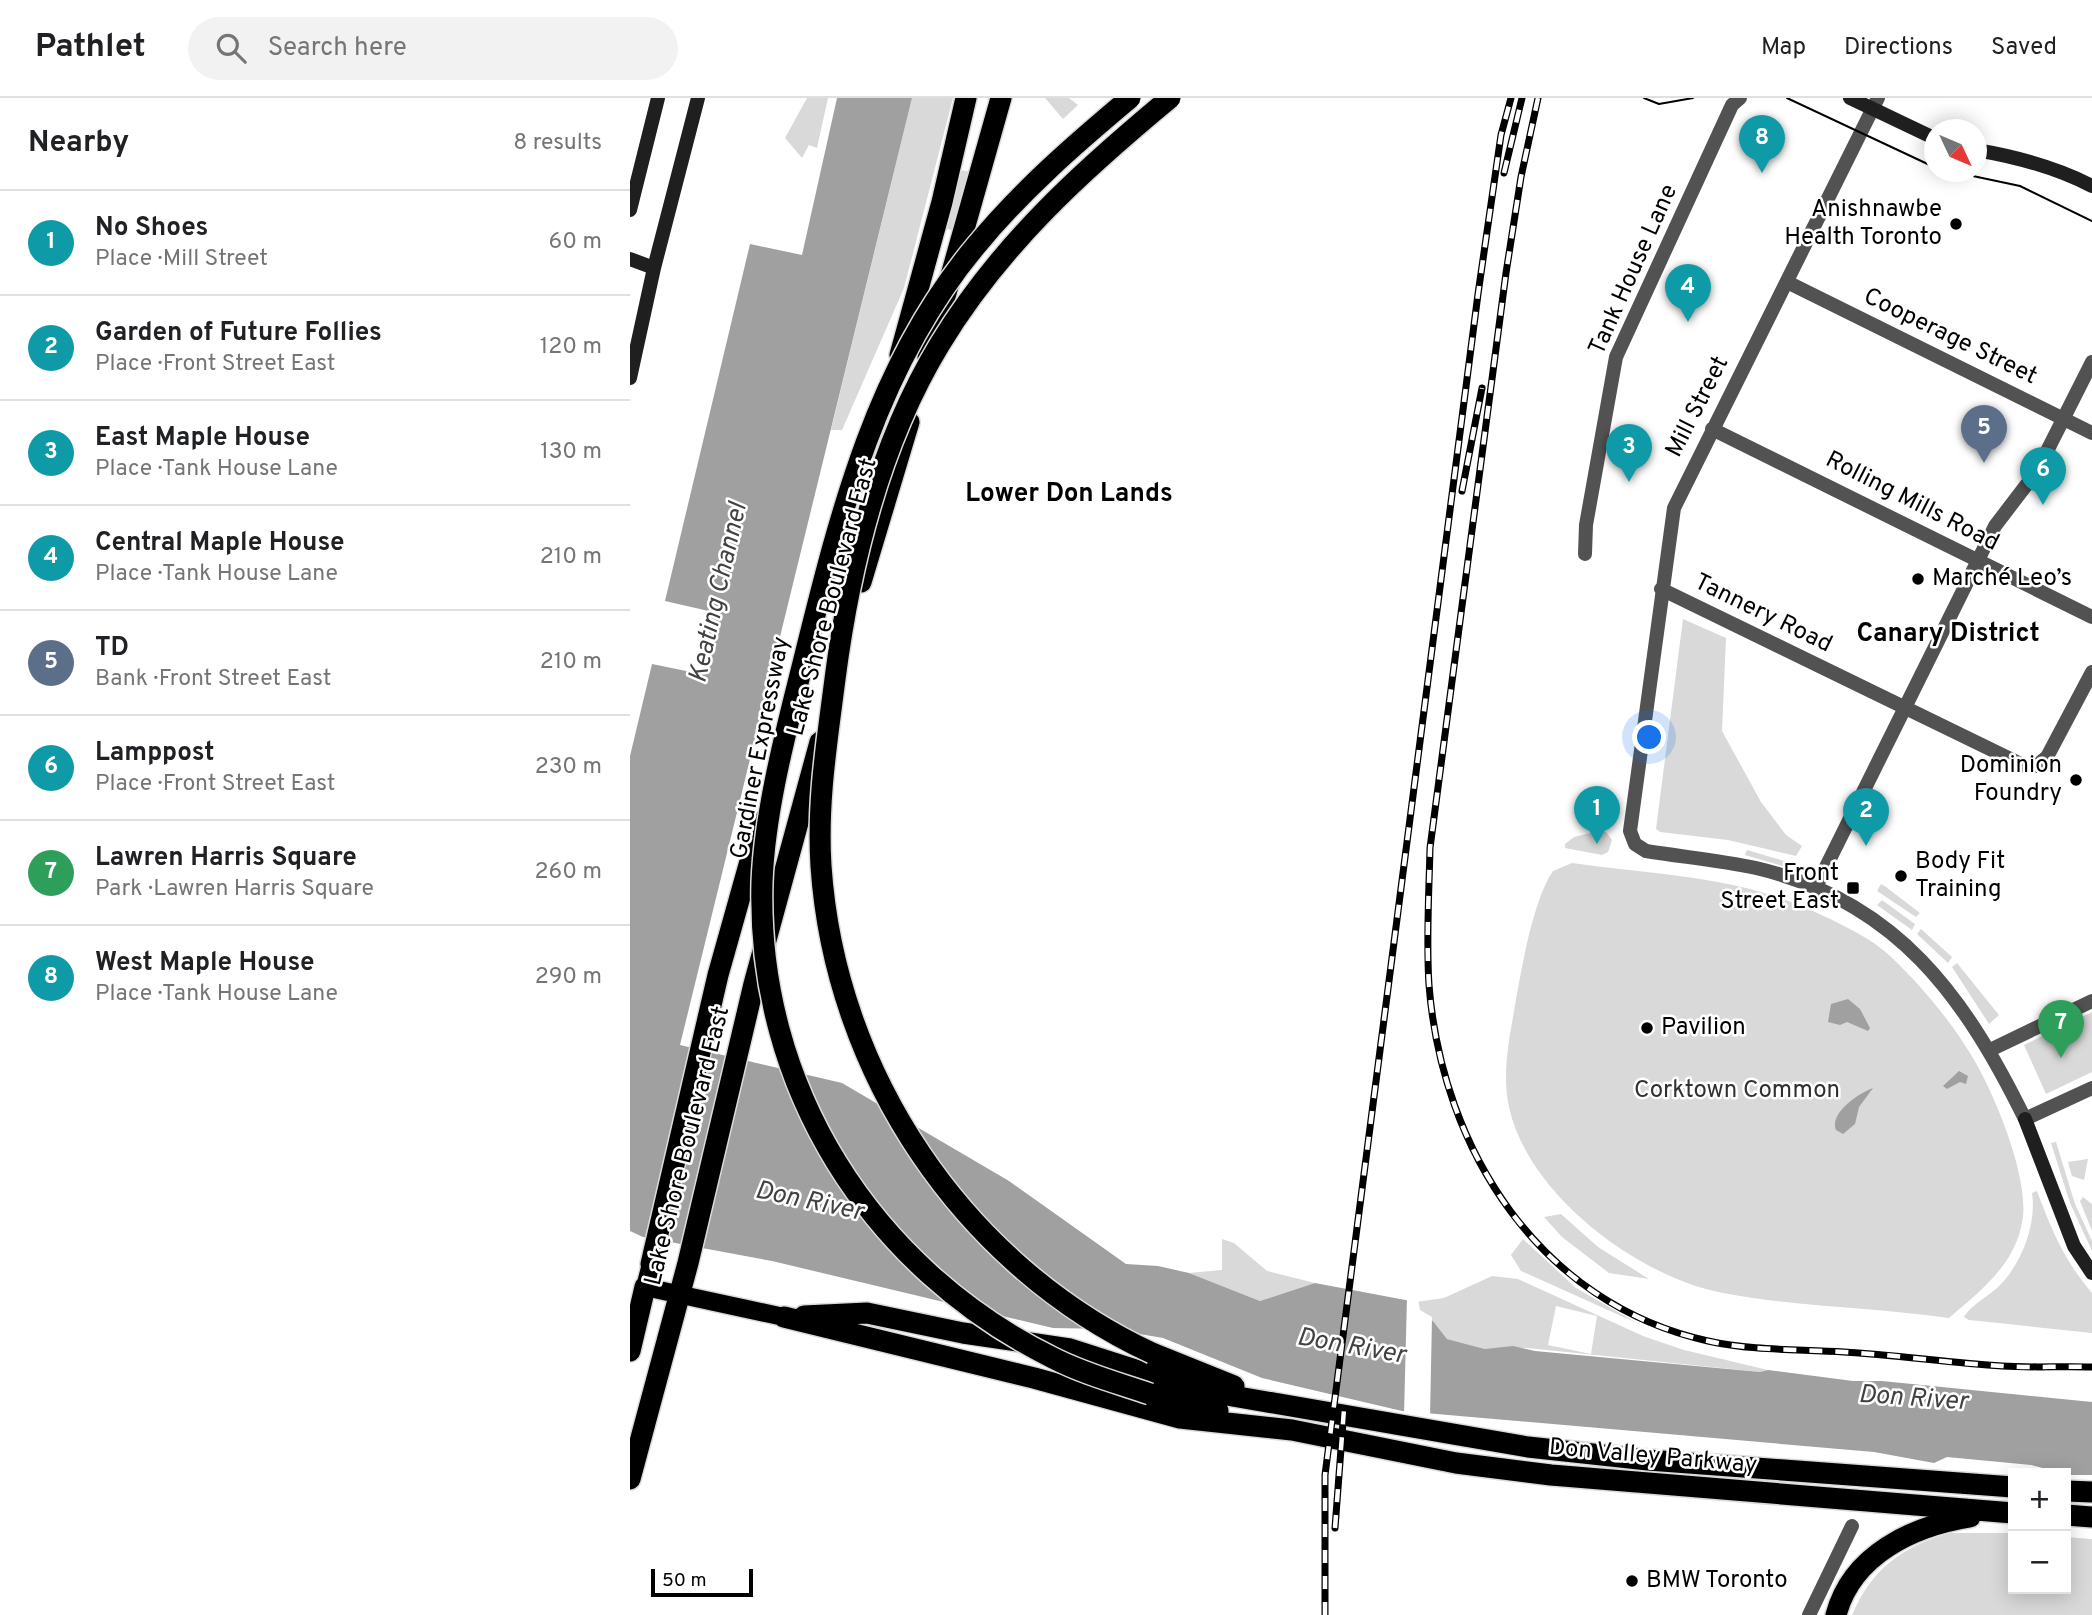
<!DOCTYPE html>
<meta charset="utf-8">
<style>
body{margin:0;font-family:Overpass,sans-serif;background:#f2f2f2;color:#202124}
.controls{position:absolute;right:21px;bottom:21px;display:grid;overflow:hidden;border-radius:0px;box-shadow:0 4px 18px #0003}
.controls button{width:63px;height:63px;display:grid;place-items:center;padding:0;border:0;border-bottom:2px solid #e0e0e0;background:#fff;color:#202124;font:35px sans-serif}
.compass{position:absolute;left:1294px;top:21px;width:63px;height:63px;border-radius:50%;background:#fff;box-shadow:0 4px 18px #0003;rotate:134deg}
.scale{position:absolute;left:21px;bottom:18px;width:102px;box-sizing:border-box;padding-left:7px;border:4px solid #000;border-top:0;font-size:19px;line-height:24px;white-space:nowrap;color:#000;-webkit-text-stroke:5px #fff;paint-order:stroke}
.you{position:absolute;left:1020px;top:640px;width:24px;height:24px;margin:-18px;border:5px solid #fff;border-radius:50%;background:#1a73e8;box-shadow:0 0 0 10px #1a73e833}
.badge{display:grid;place-items:center;width:46px;height:46px;border-radius:50%;background:#0b8043;color:#fff;font-size:23px;font-weight:700}
.pin{position:absolute;translate:-50% -58px;filter:drop-shadow(0 2px 4px #0008)}
.pin::after{content:'';position:absolute;top:37px;width:24px;height:21px;background:inherit;clip-path:polygon(0 0,100% 0,50% 100%)}
.list{margin:0;padding:0;list-style:none}
h2{display:flex;justify-content:space-between;align-items:center;height:91px;margin:0;padding:0 28px;font-size:30px}
h2 small{font-size:23px;font-weight:400;color:#757577}
.list li{display:grid;grid-template-columns:46px 1fr auto;gap:21px;align-items:center;box-sizing:border-box;height:105px;padding:0 28px;border-top:2px solid #e0e0e0}
.list b{display:block;font-size:26px;white-space:nowrap}
.list p{margin:0;font-size:23px;white-space:nowrap;color:#757577}
.list em{font-size:23px;font-style:normal;color:#757577}
.icon{flex:none;width:38px;height:38px;fill:none;stroke:currentColor;stroke-width:2;stroke-linecap:round;stroke-linejoin:round}
.map{position:relative;flex:none;width:1462px;height:1517px;overflow:hidden}
header{display:flex;align-items:center;gap:42px;box-sizing:border-box;height:98px;padding:0 35px;background:#fff;border-bottom:2px solid #e0e0e0}
header strong{font-size:33px}
nav{display:flex;gap:38px;margin-inline-start:auto;font-size:24px}
.search{width:490px;height:63px;background:#f2f2f2;display:flex;align-items:center;gap:18px;box-sizing:border-box;padding:0 24px;border-radius:38px;color:#757577;font-size:26px}
main{display:flex}
aside{flex:1;background:#fff}
.map>svg:first-child{display:block}
</style>
<header>
<strong>Pathlet</strong>
<div class="search"><svg class="icon" aria-label="search" viewBox="0 0 24 24"><circle cx="10" cy="10" r="6"/><path d="M15 15l6 6"/></svg>Search here</div>
<nav><a>Map</a><a>Directions</a><a>Saved</a></nav>
</header>
<main>
<aside>
<h2>Nearby<small>8 results</small></h2>
<ul class="list">
<li><span class="badge" style="background:#0f9aa8">1</span><div><b>No Shoes</b><p>Place · Mill Street</p></div><em>60 m</em></li>
<li><span class="badge" style="background:#0f9aa8">2</span><div><b>Garden of Future Follies</b><p>Place · Front Street East</p></div><em>120 m</em></li>
<li><span class="badge" style="background:#0f9aa8">3</span><div><b>East Maple House</b><p>Place · Tank House Lane</p></div><em>130 m</em></li>
<li><span class="badge" style="background:#0f9aa8">4</span><div><b>Central Maple House</b><p>Place · Tank House Lane</p></div><em>210 m</em></li>
<li><span class="badge" style="background:#5c6f8a">5</span><div><b>TD</b><p>Bank · Front Street East</p></div><em>210 m</em></li>
<li><span class="badge" style="background:#0f9aa8">6</span><div><b>Lamppost</b><p>Place · Front Street East</p></div><em>230 m</em></li>
<li><span class="badge" style="background:#2e9e5b">7</span><div><b>Lawren Harris Square</b><p>Park · Lawren Harris Square</p></div><em>260 m</em></li>
<li><span class="badge" style="background:#0f9aa8">8</span><div><b>West Maple House</b><p>Place · Tank House Lane</p></div><em>290 m</em></li>
</ul>
</aside>
<div class="map">
<svg width="1462" height="1517" viewBox="0 0 1462 1517">
<rect width="100%" height="100%" fill="#fff"/>
<!-- green -->
<path fill="#d9d9d9" fill-rule="evenodd" d="M177,0H198L187,50L179,47L172,60L155,40Z
M282,0H323L274,190L212,332H201Z
M415,0H439L448,7L433,21Z
M330,72L343,74L327,133L317,131Z
M1053,521L1096,540L1092,633L1131,704L1156,737L1172,748L1166,758L1098,742L1030,734L1026,731Z
M968,733L976,734L982,742L978,754L972,757L935,750V746L944,739Z
M1117,752L1161,765L1159,770L1115,757Z
M942,765C1016,776 1091,777 1161,804C1189,815 1238,837 1259,857C1290,886 1321,923 1343,960C1365,997 1401,1083 1392,1125C1384,1168 1350,1193 1319,1220C1244,1209 1167,1209 1093,1195C1008,1179 898,1097 879,1009C873,983 877,952 882,925C889,885 901,805 923,773Z
M1251,786L1256,789L1290,815L1286,819L1247,793Z
M1252,802L1285,826L1282,832L1247,807Z
M1291,831L1322,859L1318,865L1287,836Z
M1327,865L1369,917L1359,926L1322,869Z
M1462,914V974L1416,996L1394,947Z
M1426,1044L1445,1106L1462,1143V1153L1440,1105L1421,1045Z
M1458,1061L1454,1082L1442,1078L1438,1064Z
M1407,1093C1421,1131 1435,1164 1462,1195V1235L1339,1222L1334,1219C1341,1207 1357,1199 1367,1190C1391,1168 1407,1126 1402,1095Z
M1453,1099L1462,1106V1133L1450,1103Z
M931,1116L968,1149L1019,1181L979,1175L932,1139L914,1119Z
M592,1141L604,1145L637,1173L685,1185L630,1203L559,1175L592,1172Z
M893,1141L946,1190L1009,1226L891,1173L881,1157Z
M862,1178L888,1181L1013,1238L1054,1252L1138,1272L1130,1274L897,1250L855,1251L817,1241L803,1223L786,1214V1204L814,1200ZM926,1208L967,1218L961,1256L918,1247Z
M1320,1435H1383V1491H1436V1439L1462,1441V1517H1222C1242,1471 1271,1449 1320,1435Z"/>
<!-- water -->
<path fill="#a0a0a0" d="M207,0H282L50,947L212,985L379,1083L496,1166L528,1168L559,1175L630,1203L685,1185L786,1204V1214L803,1223L817,1241L855,1251L883,1248L905,1253L1130,1274L1138,1272L1223,1283H1252L1462,1304V1377H1440L1401,1367L1317,1359L1304,1365L1244,1354L772,1313L632,1280L533,1240L480,1231L423,1230L142,1163L13,1139L0,1133V658L22,566L71,576L83,514L35,503L120,146L172,157Z
M1218,901L1230,911L1240,930L1238,933L1217,924L1210,927L1198,924L1201,906Z
M1329,973L1338,978L1336,986L1330,984L1317,991L1313,988Z
M1243,990L1229,1009L1225,1026L1213,1036L1206,1032C1199,1015 1229,995 1243,990Z"/>
<!-- pier -->
<path fill="#fff" d="M777,1199L788,1201L790,1212L802,1219L800,1320L774,1317Z"/>
<g fill="none" stroke-linecap="round" stroke-linejoin="round">
<defs>
<path id="primary" d="M21,1166L15,1189L154,1219"/>
<path id="highway" d="M270,257L312,104L336,0
M298,259L371,0
M231,484L279,324
M21,1166L88,877L131,724
M174,1218L237,1215L333,1235L440,1251L568,1292L898,1349L1018,1362L1383,1389
M154,1219L404,1280L550,1320L662,1332L826,1365L921,1377L1383,1415
M0,1253L15,1189
M522,1255L604,1288
M520,1296L588,1313
M0,1381L58,1165L124,886L190,644
M1436,1393L1462,1394
M1436,1417L1462,1419
M1206,1517C1222,1456 1284,1428 1340,1419"/>
</defs>
<!-- primary casing -->
<use href="#primary" stroke="#dbdbdb" stroke-width="21"/>
<!-- highway casing -->
<use href="#highway" stroke="#dbdbdb" stroke-width="24"/>
<!-- street -->
<path stroke="#525252" stroke-width="14" d="M1248,0L1044,410L1000,733L1005,746L1016,753C1053,759 1089,762 1126,770C1267,803 1335,899 1395,1021L1462,990
M1157,184L1462,335
M1082,331L1462,519
M955,456L956,427L986,259L1102,7L1110,0
M1031,491L1397,669L1406,668L1417,659L1462,574
M1186,789L1365,428L1407,373L1462,264
M1360,952L1462,903
M1179,1517L1222,1428"/>
<!-- secondary -->
<path stroke="#1f1f1f" stroke-width="14" d="M1220,0L1304,40
M1346,52C1388,59 1425,69 1462,88
M0,112L28,0
M0,161L24,170
M0,280L24,170L68,0
M1395,1021L1444,1148L1462,1175"/>
<!-- primary -->
<use href="#primary" stroke="#000" stroke-width="18"/>
<!-- highway -->
<use href="#highway" stroke="#000" stroke-width="21"/>
<!-- tram -->
<path stroke="#000" stroke-width="2" d="M1014,0L1029,6L1063,0
M1157,0L1304,69
M1324,74L1390,88L1462,123"/>
<defs>
<path id="rail" d="M908,0L891,79L876,175L800,750C799,795 796,842 799,887C812,1052 910,1206 1078,1243C1123,1253 1168,1251 1214,1254C1267,1257 1320,1265 1372,1268C1402,1270 1432,1268 1462,1269
M874,75L892,0
M832,393L852,290
M705,1430L714,1311
M695,1517V1377L848,196L871,37L881,0"/>
</defs>
<!-- rail casing -->
<use href="#rail" stroke="#000" stroke-width="7"/>
<!-- rail -->
<use href="#rail" stroke="#fff" stroke-width="4.5" stroke-dasharray="13" stroke-linecap="butt"/>
<defs>
<path id="highway-bridge" d="M500,0C445,46 391,93 345,149C247,267 211,412 175,557C157,630 135,709 132,784C126,989 241,1170 423,1260C454,1276 488,1285 520,1296
M522,1255C333,1167 205,975 191,768C187,704 197,644 205,581C220,465 249,346 310,246C370,147 452,73 540,0"/>
</defs>
<!-- highway-bridge casing -->
<use href="#highway-bridge" stroke="#dbdbdb" stroke-width="24" stroke-linecap="butt"/>
<!-- highway-bridge -->
<use href="#highway-bridge" stroke="#000" stroke-width="21"/>
</g>
<!-- markers -->
<g fill="#000" stroke="#fff" stroke-width="2.5">
<circle cx="1326" cy="126" r="7"/>
<circle cx="1288" cy="481" r="7"/>
<circle cx="1446" cy="682" r="7"/>
<circle cx="1271" cy="778" r="7"/>
<rect x="1216" y="783" width="14" height="14" rx="3.5"/>
<circle cx="1017" cy="930" r="7"/>
<circle cx="1002" cy="1483" r="7"/>
</g>
<g text-anchor="middle" dominant-baseline="central" stroke-width="5" stroke-linejoin="round" paint-order="stroke">
<!-- poi labels -->
<g font-size="24" fill="#000" stroke="#fff" text-anchor="start">
<text x="1312" y="112" text-anchor="end">Anishnawbe<tspan x="1312" dy="28">Health Toronto</tspan></text>
<text x="1302" y="481">Marché Leo’s</text>
<text x="1432" y="668" text-anchor="end">Dominion<tspan x="1432" dy="28">Foundry</tspan></text>
<text x="1285" y="764">Body Fit<tspan x="1285" dy="28">Training</tspan></text>
<text x="1209" y="776" text-anchor="end">Front<tspan x="1209" dy="28">Street East</tspan></text>
<text x="1031" y="930">Pavilion</text>
<text x="1016" y="1483">BMW Toronto</text>
</g>
<!-- street labels -->
<g font-size="24" fill="#000" stroke="#fff">
<text transform="translate(1004 172) rotate(-66)">Tank House Lane</text>
<text transform="translate(1320 239) rotate(26)">Cooperage Street</text>
<text transform="translate(1068 309) rotate(-63)">Mill Street</text>
<text transform="translate(1282 404) rotate(27)">Rolling Mills Road</text>
<text transform="translate(203 499) rotate(-75)">Lake Shore Boulevard East</text>
<text transform="translate(1133 516) rotate(26)">Tannery Road</text>
<text transform="translate(131 650) rotate(-79)">Gardiner Expressway</text>
<text transform="translate(58 1048) rotate(-76)">Lake Shore Boulevard East</text>
<text transform="translate(1023 1359) rotate(5)">Don Valley Parkway</text>
</g>
<!-- park labels -->
<g font-size="24" fill="#303030" stroke="#fff">
<text x="1107" y="993">Corktown Common</text>
</g>
<!-- neighbourhood labels -->
<g font-size="26" font-weight="bold" fill="#000" stroke="#fff">
<text x="439" y="396">Lower Don Lands</text>
<text x="1318" y="536">Canary District</text>
</g>
<!-- water labels -->
<g font-size="26" font-style="italic" fill="#414141" stroke="#fff">
<text transform="translate(89 495) rotate(-77)">Keating Channel</text>
<text transform="translate(179 1104) rotate(12)">Don River</text>
<text transform="translate(721 1249) rotate(10)">Don River</text>
<text transform="translate(1283 1301) rotate(4)">Don River</text>
</g>
</g>
</svg>
<div class="controls">
<button>+</button>
<button>−</button>
</div>
<svg class="compass" viewBox="-18 -18 36 36"><path d="M0-13l5 13h-10z" fill="#e53935"/><path d="M0 13l5-13h-10z" fill="#757577"/></svg>
<div class="scale">50 m</div>
<div class="you"></div>
<div class="pin badge" style="left:967px;top:746px;background:#0f9aa8">1</div>
<div class="pin badge" style="left:1236px;top:748px;background:#0f9aa8">2</div>
<div class="pin badge" style="left:999px;top:384px;background:#0f9aa8">3</div>
<div class="pin badge" style="left:1058px;top:224px;background:#0f9aa8">4</div>
<div class="pin badge" style="left:1354px;top:365px;background:#5c6f8a">5</div>
<div class="pin badge" style="left:1413px;top:407px;background:#0f9aa8">6</div>
<div class="pin badge" style="left:1431px;top:960px;background:#2e9e5b">7</div>
<div class="pin badge" style="left:1132px;top:75px;background:#0f9aa8">8</div>
</div>
</main>
